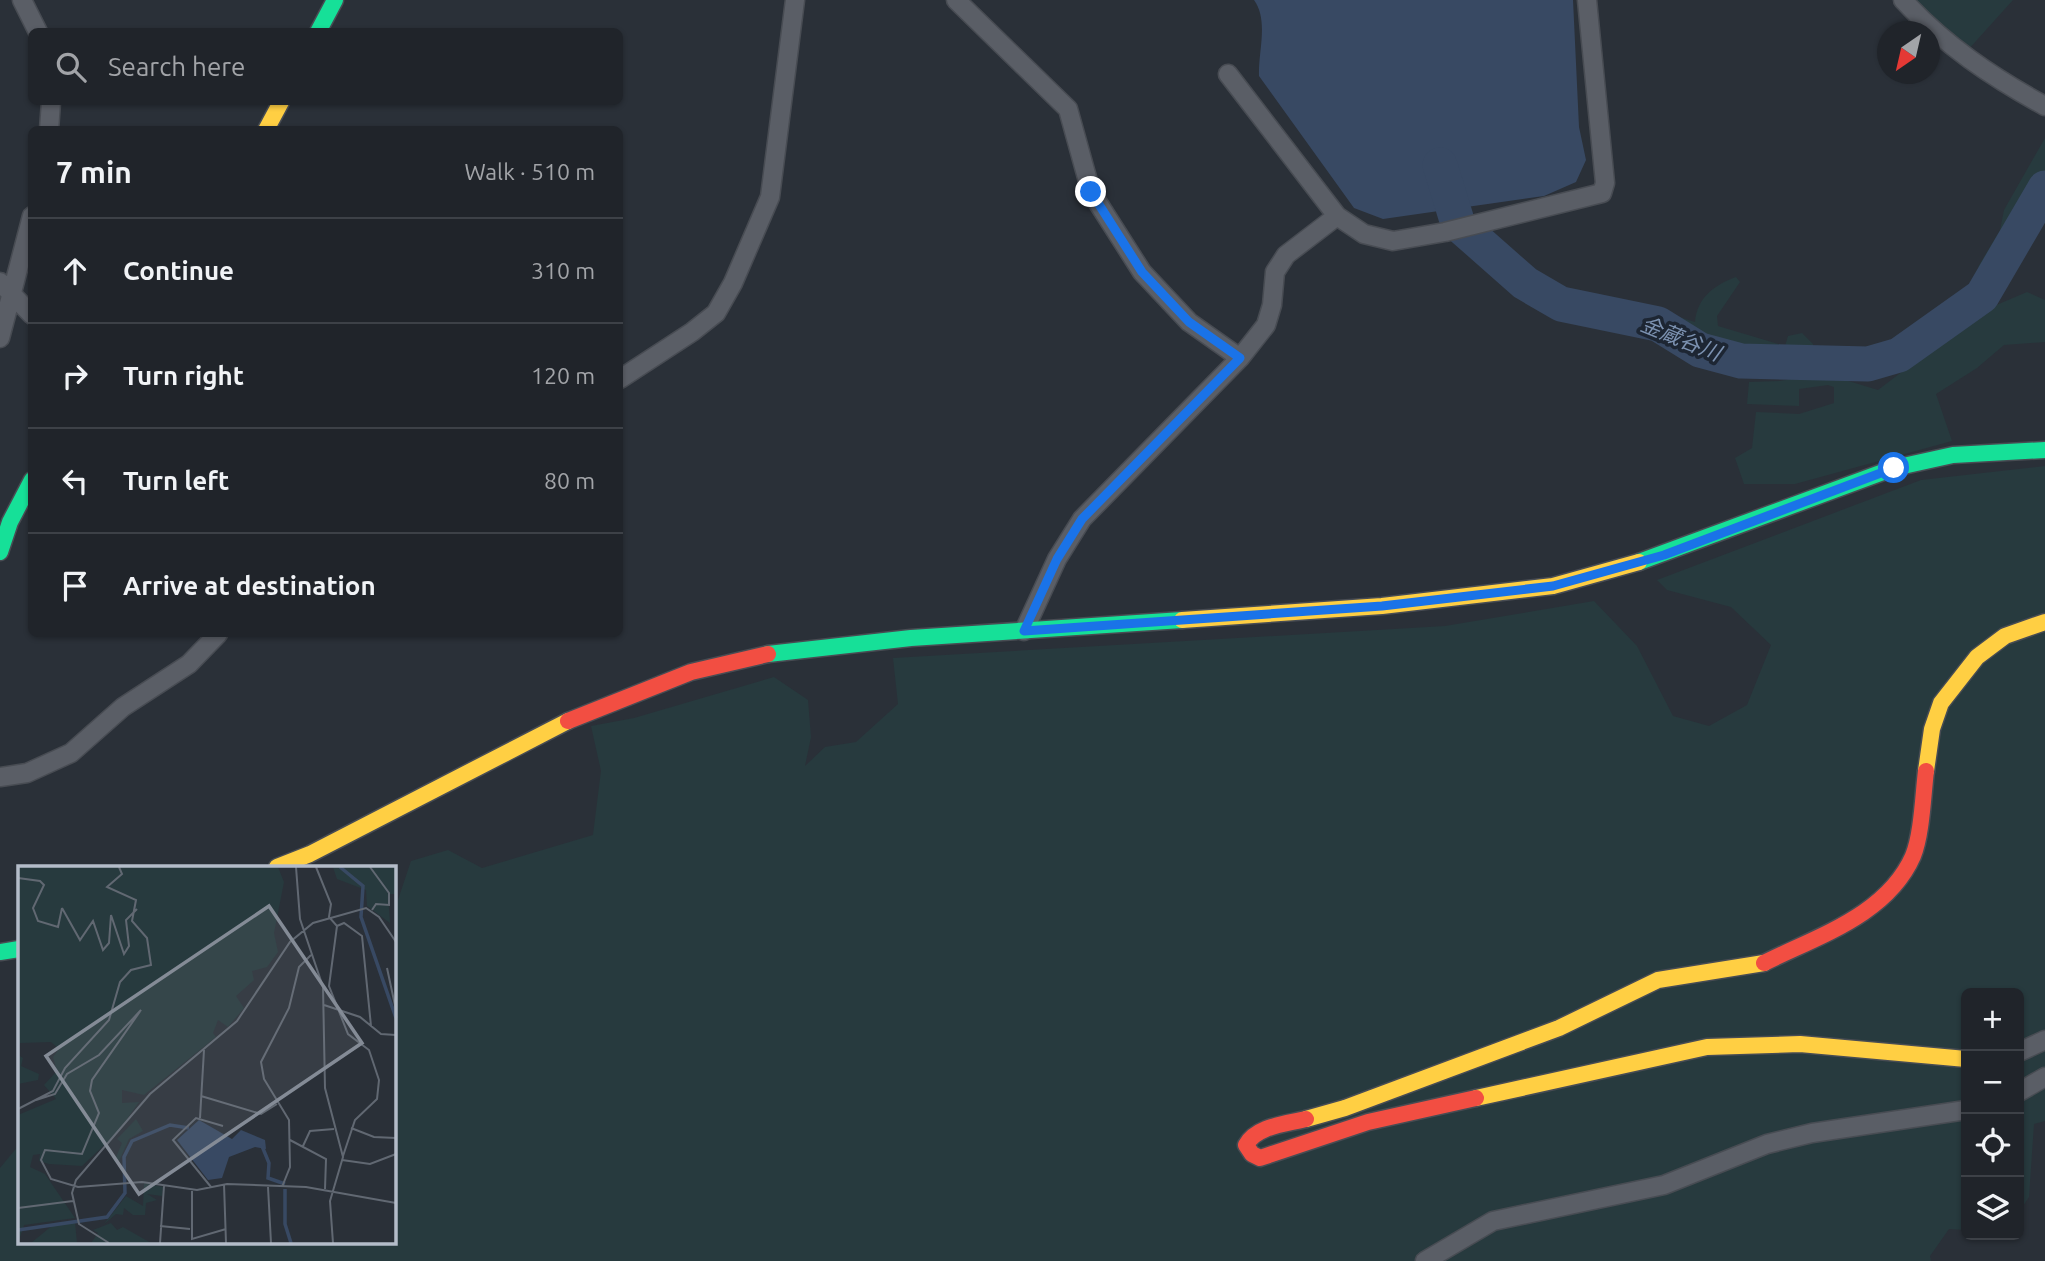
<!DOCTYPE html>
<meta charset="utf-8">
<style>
body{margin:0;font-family:Ubuntu,"Noto Sans JP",sans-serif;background:#2d3036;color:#f1f3f6}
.controls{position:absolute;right:21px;bottom:21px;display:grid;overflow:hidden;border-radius:10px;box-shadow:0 2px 5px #0004}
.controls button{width:63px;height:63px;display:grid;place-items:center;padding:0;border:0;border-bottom:2px solid #3d4147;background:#20242a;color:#f1f3f6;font:35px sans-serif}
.compass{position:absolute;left:1877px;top:21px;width:63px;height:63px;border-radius:50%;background:#20242a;box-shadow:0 2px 5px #0004;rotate:214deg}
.stop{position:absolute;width:21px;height:21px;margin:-16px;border:5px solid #1a73e8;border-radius:50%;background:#fff}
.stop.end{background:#1a73e8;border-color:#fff;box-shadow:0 2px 7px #0008}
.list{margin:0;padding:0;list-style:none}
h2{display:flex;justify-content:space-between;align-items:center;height:91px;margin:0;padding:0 28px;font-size:30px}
h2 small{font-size:23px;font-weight:400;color:#a2a4a8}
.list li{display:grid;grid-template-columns:46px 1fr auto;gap:21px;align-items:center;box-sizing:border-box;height:105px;padding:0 28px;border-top:2px solid #3d4147}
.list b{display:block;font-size:26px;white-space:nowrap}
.list em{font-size:23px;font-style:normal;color:#a2a4a8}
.icon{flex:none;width:38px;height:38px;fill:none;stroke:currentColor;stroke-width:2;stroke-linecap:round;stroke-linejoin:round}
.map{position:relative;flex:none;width:2045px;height:1261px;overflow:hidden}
.search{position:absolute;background:#20242a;box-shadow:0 2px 5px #0004;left:28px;top:28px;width:595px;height:77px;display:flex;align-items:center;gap:18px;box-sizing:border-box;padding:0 24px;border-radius:10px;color:#a2a4a8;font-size:26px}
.panel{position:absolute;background:#20242a;box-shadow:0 2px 5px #0004;left:28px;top:126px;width:595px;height:511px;border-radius:10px}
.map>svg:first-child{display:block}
</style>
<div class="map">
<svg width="2045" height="1261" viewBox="0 0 2045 1261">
<rect width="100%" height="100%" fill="#2a3038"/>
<!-- green -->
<path fill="#273a3e" d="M1914,0H2013L1967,51Z
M2045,138V175L1990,272L1978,267L2000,230L2004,210Z
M1736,277L1740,282L1717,316L1718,326L1785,346L1788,336L1802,333L1813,344V355C1789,355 1759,359 1736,353C1700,345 1671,322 1636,312L1653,309L1695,322C1697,298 1714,285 1736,277Z
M2027,292L2045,300V342L2004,345L1977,368L1936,394L1952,441L1795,484H1744L1735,458L1752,448L1756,412L1799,414L1834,403V387L1828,385L1799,389V406L1747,404L1749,382L1780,381L1822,373L1878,390L1907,368L1921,347L1987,309Z
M2045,466V1121L2034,1124L2029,1197L2019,1212V993H1966V1230L1949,1229L1930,1256L1931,1261H0V1168L19,1145V1242H394V912L411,861L448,850L482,868L593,835L601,771L591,726L634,718L774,677L808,700L811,737L805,766L825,747L856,742L898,704L893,658L1445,626L1594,601L1637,646L1673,716L1709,726L1747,705L1771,645L1731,607L1667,590L1657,580L1921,480Z"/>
<!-- water -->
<path fill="#384963" d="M1254,0H1573L1579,127L1586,160L1576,182L1544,196L1383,219L1354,208L1259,76C1258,51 1269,21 1254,0Z"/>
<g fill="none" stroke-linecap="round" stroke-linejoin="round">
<!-- river -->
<path stroke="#384963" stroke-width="35" d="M1440,165L1458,224L1525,283L1561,304L1658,324L1700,350L1741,361L1868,364L1899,355L1982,296L2045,188"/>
<defs>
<path id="street" d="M22,0L38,32
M956,0L1068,109L1091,192L1142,272L1189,322L1240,358
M1903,0C1944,45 1992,77 2045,106
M1228,74L1337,216L1364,234L1393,241L1445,232L1602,193L1605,183L1587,0
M49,130L51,102
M0,282L32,315
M0,338L32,216
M620,379L692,332L716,313L733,283L770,197L795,0
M1024,631L1057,559L1082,519L1240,358L1266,325L1272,305L1275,272L1286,255L1337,216
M0,777L27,773L71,753L123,707L189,664L218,634
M2019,1052L2045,1040
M2019,1092L2045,1077
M1425,1261L1493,1221L1664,1185L1767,1144L1812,1133L1966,1110"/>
<path id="fast" d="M318,32L335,0
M0,552L10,522L32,480
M1639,562L1894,468L1953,455L2045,450
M768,654L911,638L1182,620
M0,952L19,949"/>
<path id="slow" d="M266,130L281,102
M1182,620L1382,606L1553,586L1639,562
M1926,771L1932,729L1941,703L1977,657L2005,636L2045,622
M277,867L310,854L568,721
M1476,1098L1707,1047L1800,1044L1966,1059
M1306,1119L1345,1108L1559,1028L1658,980L1764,963"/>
<path id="jam" d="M568,721L691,672L768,654
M1764,963C1818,936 1887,915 1913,856C1922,834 1923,795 1926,771
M1306,1119C1286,1124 1256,1126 1246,1145L1252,1154L1260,1158L1368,1122L1476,1098"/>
</defs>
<!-- street casing -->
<use href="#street" stroke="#484c53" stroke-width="21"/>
<!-- fast casing -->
<use href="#fast" stroke="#484c53" stroke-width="19"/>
<!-- slow casing -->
<use href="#slow" stroke="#484c53" stroke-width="19"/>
<!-- jam casing -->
<use href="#jam" stroke="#484c53" stroke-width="19"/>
<!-- street -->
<use href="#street" stroke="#5a5e66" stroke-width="18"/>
<!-- fast -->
<use href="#fast" stroke="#16e098" stroke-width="16"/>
<!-- slow -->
<use href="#slow" stroke="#ffcf43" stroke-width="16"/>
<!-- jam -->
<use href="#jam" stroke="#f24e42" stroke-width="16"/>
</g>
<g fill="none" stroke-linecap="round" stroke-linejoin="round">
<!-- route -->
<path stroke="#1a73e8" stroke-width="9" d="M1091,192L1142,272L1189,322L1240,358L1082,519L1057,559L1024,631L1382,606L1553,586L1664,555L1894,468"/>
</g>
<g text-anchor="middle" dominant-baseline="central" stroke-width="7" stroke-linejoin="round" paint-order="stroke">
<!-- water labels -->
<g font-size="21" font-style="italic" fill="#7c92b1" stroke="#1d2633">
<text transform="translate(1681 338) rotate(22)">金蔵谷川</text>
</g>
</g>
<!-- overview -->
<g transform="translate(18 866)">
<rect width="378" height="378" fill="#2a3038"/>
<path d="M0,1H260L266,16L256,67L260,86L249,101L234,105L236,114L218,130L226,142L210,161L200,154L195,167L198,171L126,229L104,224V237L121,236L99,267L64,300L31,298L21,295L22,288L15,289L12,301L27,308L57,352L6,359L0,377V249L38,233L26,219L39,205L35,191L41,183L33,176L2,177L0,183ZM315,1H378V28H370L372,57L349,40L348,24L319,13ZM0,189L5,192L3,200L21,208L20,214L0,218ZM118,253L125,265L111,273L101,295L96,296L104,277L99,273ZM126,317L145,321L144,330L129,328L139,334L128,337L127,349H115L106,342L105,349L98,348L86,358L108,330L125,340ZM57,356L59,377H13L35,359ZM93,357L99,364L105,361L133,377H73L80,367L75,364Z" fill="#273a3e"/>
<path d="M181,254L214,273L223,264L247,274L248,283L237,281L211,291L204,312L190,314L159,274Z" fill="#384963"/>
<path fill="none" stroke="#384963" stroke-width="3.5" d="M322,1L345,20L343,51L378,152M244,280L251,297L250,312L267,318M267,323V358L273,377M0,364L89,351L107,327L106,291L114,275L152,259L171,262"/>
<path fill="none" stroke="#616872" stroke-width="2" d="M278,1L282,53L305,121L307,222L325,291L312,335L315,377M298,1L313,38L311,51L319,60L311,120L330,168L351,184L361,214L359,233L337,254L325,290M352,1L371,27V39L358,38L354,44M0,12L22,15L26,19L15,42L20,55L40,61L44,42M44,42L62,74L75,55L85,84L91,77L93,49L106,88L111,80L108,54L119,43M319,60L326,57L344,70L353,160M369,102L378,144M306,139L342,151L363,168L378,169M183,230L243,248L259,238M18,234L37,228L49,208L81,189L123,144L74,214L72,225L81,247L64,288L27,284L23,294L33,313L60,321L124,316L179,324L209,318L288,321L378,337M0,243L35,225L47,202L91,154L102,116L113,104L133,99L129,72L114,55L118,34L89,21L104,8L101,1M182,252L186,184M333,262L356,271L378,272M272,274L308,293L307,323M285,280L292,265L316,263M324,294L352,298L378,288M206,318L208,377M193,321L155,274L178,252L205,260M250,321L253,377M264,321L272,301L271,254L246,213L243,196L271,142L281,101L293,89M174,323V373L208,363M0,342L55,335M142,360L172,363M91,377L61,358L54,327L58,314L132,228L219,155L272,76L295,57L348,42L361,51L378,76M142,377L146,320"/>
<path fill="#848b96" fill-opacity="0.15" stroke="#848b96" stroke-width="3.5" d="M251,40L344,177L121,328L28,190Z"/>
<rect width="378" height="378" fill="none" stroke="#b4bcc9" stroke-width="3.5"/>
</g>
</svg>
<div class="controls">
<button>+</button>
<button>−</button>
<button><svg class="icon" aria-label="locate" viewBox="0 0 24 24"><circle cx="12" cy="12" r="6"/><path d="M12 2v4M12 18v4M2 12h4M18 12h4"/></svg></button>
<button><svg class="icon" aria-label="layers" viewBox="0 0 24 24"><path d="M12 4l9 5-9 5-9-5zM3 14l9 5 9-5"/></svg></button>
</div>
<svg class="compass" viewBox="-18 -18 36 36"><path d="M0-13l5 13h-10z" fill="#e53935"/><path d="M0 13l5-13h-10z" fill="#a2a4a8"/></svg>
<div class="stop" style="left:1894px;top:468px"></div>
<div class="stop end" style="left:1091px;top:192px"></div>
<div class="search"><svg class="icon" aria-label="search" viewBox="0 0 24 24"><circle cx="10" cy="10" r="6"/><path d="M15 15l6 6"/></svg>Search here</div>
<section class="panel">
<h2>7 min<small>Walk · 510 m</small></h2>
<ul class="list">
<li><svg class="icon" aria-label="ahead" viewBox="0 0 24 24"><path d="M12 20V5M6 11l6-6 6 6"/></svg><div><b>Continue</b></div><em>310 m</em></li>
<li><svg class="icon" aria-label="right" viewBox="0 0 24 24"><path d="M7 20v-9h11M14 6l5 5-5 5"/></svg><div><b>Turn right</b></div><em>120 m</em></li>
<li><svg class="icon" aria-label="left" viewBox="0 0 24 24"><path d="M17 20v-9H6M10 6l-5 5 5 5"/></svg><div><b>Turn left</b></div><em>80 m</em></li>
<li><svg class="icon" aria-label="arrive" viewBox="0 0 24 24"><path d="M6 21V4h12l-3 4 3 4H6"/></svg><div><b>Arrive at destination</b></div></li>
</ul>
</section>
</div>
